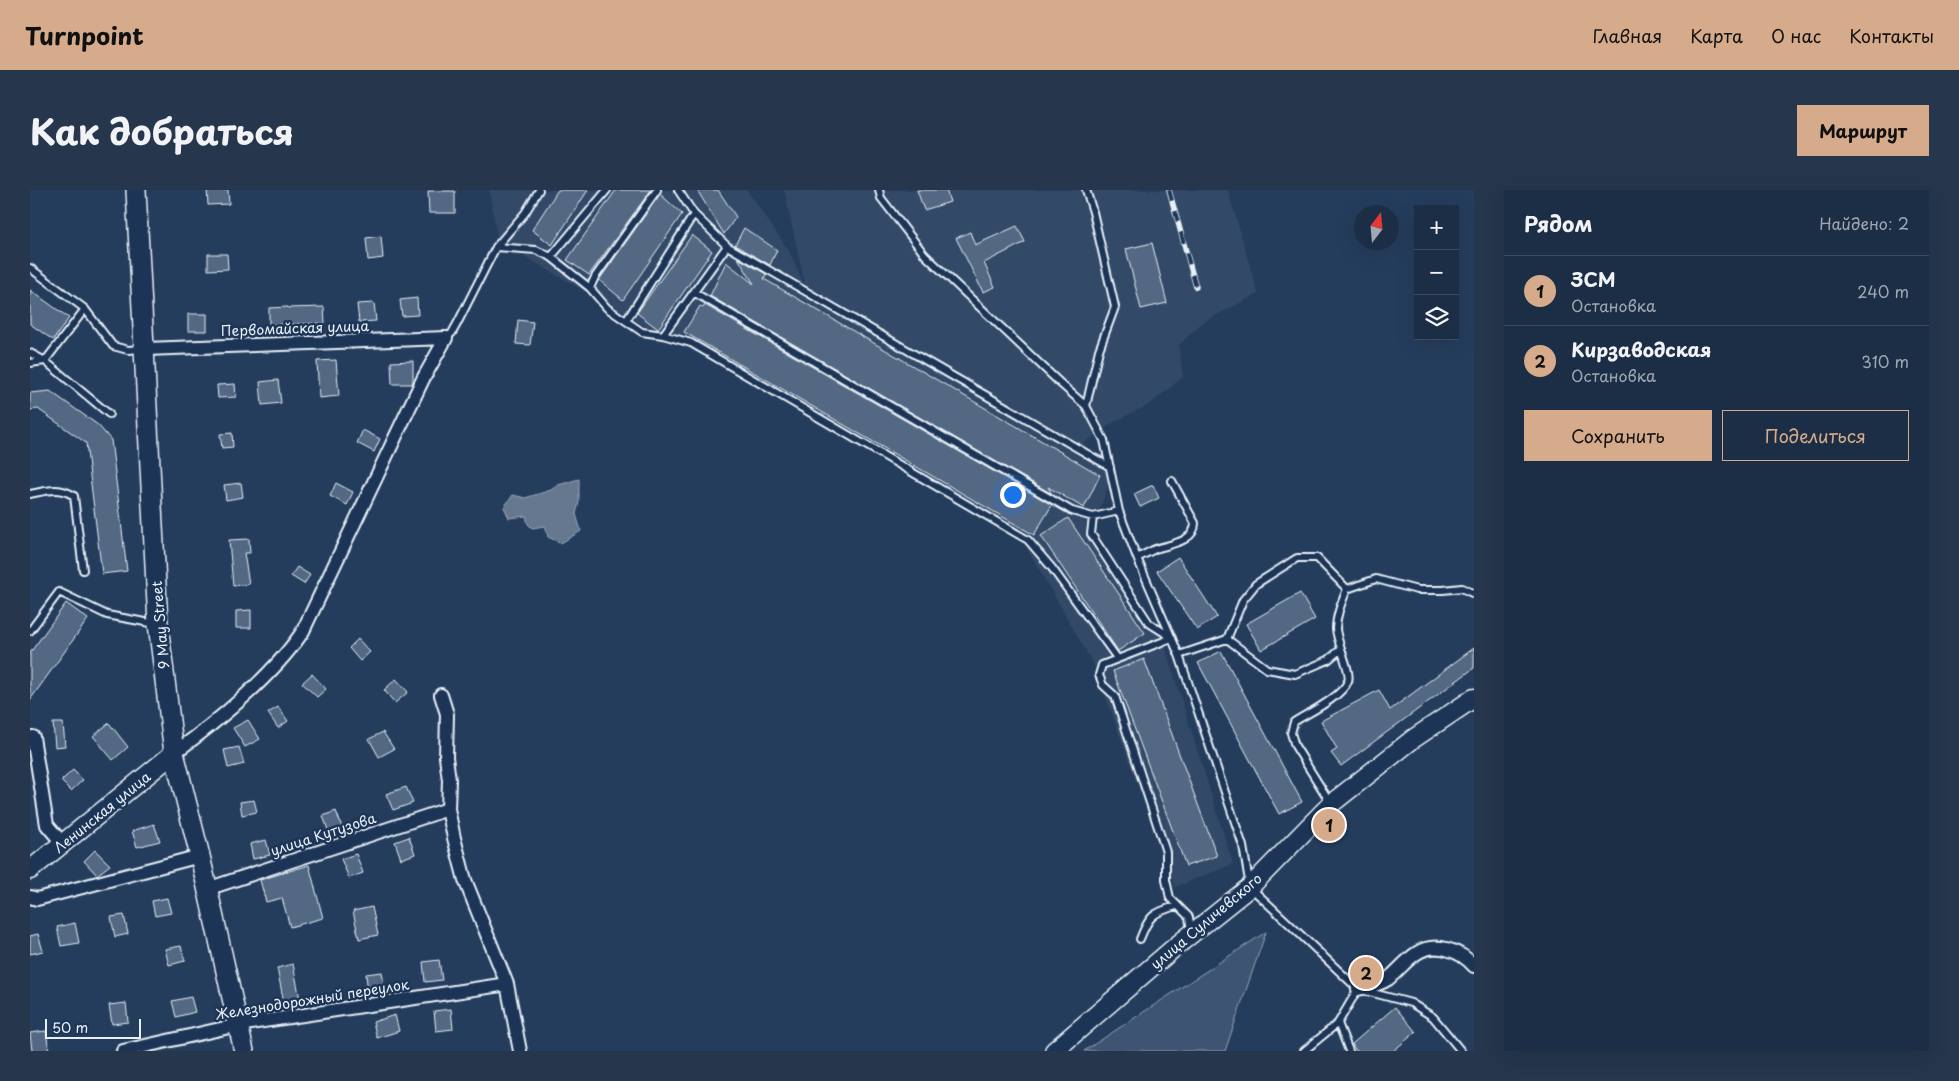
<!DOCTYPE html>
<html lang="ru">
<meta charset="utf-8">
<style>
body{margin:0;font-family:"Playpen Sans",sans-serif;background:#25364d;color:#f1f3f6}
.controls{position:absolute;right:15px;top:15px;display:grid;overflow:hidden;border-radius:0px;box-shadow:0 5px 20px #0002}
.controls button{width:45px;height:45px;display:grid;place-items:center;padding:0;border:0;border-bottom:1px solid #3a4a5f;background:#1c2e46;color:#f1f3f6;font:25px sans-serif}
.compass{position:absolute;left:1324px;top:15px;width:45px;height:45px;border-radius:50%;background:#1c2e46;box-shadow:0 5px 20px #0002;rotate:16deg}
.scale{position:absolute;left:15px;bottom:12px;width:96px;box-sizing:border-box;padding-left:5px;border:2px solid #e8f1f8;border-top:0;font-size:14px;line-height:18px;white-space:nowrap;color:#e8f1f8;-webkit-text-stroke:4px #1d3557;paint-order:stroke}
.you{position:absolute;left:982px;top:304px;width:18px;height:18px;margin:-12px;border:4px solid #fff;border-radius:50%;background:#1a73e8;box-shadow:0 0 0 8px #1a73e833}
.badge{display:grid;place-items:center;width:32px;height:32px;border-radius:50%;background:#d6ab8b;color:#111;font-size:16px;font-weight:700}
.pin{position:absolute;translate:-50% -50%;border:2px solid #fff;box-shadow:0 1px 5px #0006}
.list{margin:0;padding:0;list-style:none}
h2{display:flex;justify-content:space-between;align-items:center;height:65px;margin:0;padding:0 20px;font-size:21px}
h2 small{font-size:16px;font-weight:400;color:#a0a8b3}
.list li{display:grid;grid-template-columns:32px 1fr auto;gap:15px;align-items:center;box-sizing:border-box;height:70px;padding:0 20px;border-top:1px solid #3a4a5f}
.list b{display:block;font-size:19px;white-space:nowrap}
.list p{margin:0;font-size:16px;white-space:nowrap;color:#a0a8b3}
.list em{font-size:16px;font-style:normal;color:#a0a8b3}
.actions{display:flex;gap:10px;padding:15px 20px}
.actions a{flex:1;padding:11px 0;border:1px solid #d6ab8b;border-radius:0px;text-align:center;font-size:18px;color:#d6ab8b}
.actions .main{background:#d6ab8b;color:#111}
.icon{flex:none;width:28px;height:28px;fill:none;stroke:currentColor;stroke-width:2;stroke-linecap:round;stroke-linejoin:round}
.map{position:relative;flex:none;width:1444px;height:861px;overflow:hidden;border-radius:0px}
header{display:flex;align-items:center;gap:30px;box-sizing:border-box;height:70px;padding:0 25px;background:#d6ab8b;color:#111}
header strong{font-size:24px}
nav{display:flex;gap:28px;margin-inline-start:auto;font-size:18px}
.intro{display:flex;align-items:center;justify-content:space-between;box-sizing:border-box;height:120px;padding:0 30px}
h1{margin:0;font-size:35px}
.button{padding:12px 22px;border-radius:0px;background:#d6ab8b;color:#111;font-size:18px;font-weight:700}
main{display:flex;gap:30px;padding:0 30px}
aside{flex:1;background:#1c2e46;border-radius:0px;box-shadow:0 5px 20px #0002}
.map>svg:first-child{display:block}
</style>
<header>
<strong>Turnpoint</strong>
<nav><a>Главная</a><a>Карта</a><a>О нас</a><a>Контакты</a></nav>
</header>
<div class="intro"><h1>Как добраться</h1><a class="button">Маршрут</a></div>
<main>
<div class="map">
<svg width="1444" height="861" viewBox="0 0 1444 861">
<rect width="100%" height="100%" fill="#253d5d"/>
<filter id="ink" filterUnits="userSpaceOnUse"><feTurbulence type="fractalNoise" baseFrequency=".02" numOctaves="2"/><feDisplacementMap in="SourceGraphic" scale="10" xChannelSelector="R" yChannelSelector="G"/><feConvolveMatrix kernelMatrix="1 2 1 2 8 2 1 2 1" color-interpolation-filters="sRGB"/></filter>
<g filter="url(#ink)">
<!-- built -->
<path fill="#334a68" d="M459,0H717L759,61L776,99L754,0H1198L1228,104L1173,132L1149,155L1153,187L1120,214L1086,231L1053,253L1082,285L1063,338L1135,457L1203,674L1145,697L1065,477L993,351L747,204L608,132L468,51Z"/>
<!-- green -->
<path fill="#3e5472" stroke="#93a2b5" d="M1236,742L1195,861H1054Z"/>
<!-- water -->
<path fill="#657890" stroke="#99a8ba" d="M549,289V312L546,324L551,341L531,353L518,347L515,336L502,338L498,334L496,326L479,328L474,317L483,305L495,308L521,300L528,295Z"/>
<!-- building -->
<path fill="#536782" stroke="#e8f1f8" d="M177,0H198L199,14L178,15Z
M528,0H558L522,55L502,40Z
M586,0H621L559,85L537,70Z
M667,0H688L706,27L694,44Z
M887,0H916L920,12L894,20Z
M398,1H425V23H399Z
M630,4L652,24L593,110L569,90Z
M987,36L995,52L954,73L965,97L953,102L926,48L940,42L945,55Z
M714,38L747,60L740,75L705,55Z
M662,45L682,61L628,139L607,123Z
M351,46L353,68L338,70L336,48Z
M1122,53L1137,113L1111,119L1096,59Z
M178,64H197L198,79L178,80Z
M708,68L736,84L734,89L1070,285L1054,318L1018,297L1022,304L680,106L696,72L724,94Z
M0,100L39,128L23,150L0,134Z
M387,108L388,125L372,126L370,110Z
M344,113L346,131L329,132L327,114Z
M675,115L1022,315L1004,345L654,142L670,116L673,118Z
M258,117V118L294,117L295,133L239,135V118Z
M158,124H177V141H158Z
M488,130L503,132L500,155L486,154Z
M306,170L309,206L289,208L287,171Z
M383,171V190L382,194H362L361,172Z
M248,190L251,213L232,215L230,192Z
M205,194L206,207L188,208L187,195Z
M20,201L68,235L81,250L97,381L72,384L56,253L8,219L0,220V203Z
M333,240L350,249L344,262L327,253Z
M202,243L203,257L192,258L190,244Z
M211,293L213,307L196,310L194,295Z
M306,293L323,302L317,315L300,306Z
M1123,295L1129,308L1110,317L1104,304Z
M1038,328L1115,443L1088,461L1011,346Z
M219,349L220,363H214L219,394L203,396L199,350Z
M1148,367L1187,427L1167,440L1127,381Z
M267,377L280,385L274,394L261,386Z
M1270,403L1285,429L1231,460L1216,434Z
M36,413L58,429L0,510V463Z
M221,420V438H206V421Z
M328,449L340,462L330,471L319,458Z
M1444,458V478L1311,576L1301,563L1307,559L1291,531L1349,500L1360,520Z
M1191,461L1272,612L1249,624L1168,473Z
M1114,469L1187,666L1156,676L1083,481Z
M282,484L296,499L287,507L272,493Z
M366,489L378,502L365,513L354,500Z
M248,517L258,531L248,538L238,523Z
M218,530L230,549L215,557L203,538Z
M23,533H33L35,556L25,557Z
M79,533L98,557L83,570L63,546Z
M353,542L364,559L349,567L339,549Z
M209,557L214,574L198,578L194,560Z
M43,580L53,590L41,601L31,591Z
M376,597L383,613L363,620L356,604Z
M224,610L227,622L212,625L210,612Z
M306,621L313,640L300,645L293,626Z
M124,634L130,651L107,657L102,641Z
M379,647L385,664L371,669L365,652Z
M236,650L240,665L223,669L220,654Z
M65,660L80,675L67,685L54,671Z
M326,664L333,683L319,688L311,669Z
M279,675L293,728L260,737L252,708L236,712L230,690Z
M137,708L141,723L125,726L122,711Z
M342,717L348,745L329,749L323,721Z
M94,725L98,744L85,747L81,727Z
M45,733L49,753L31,756L27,737Z
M8,744L13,761L0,764V746Z
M151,756L155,771L139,775L135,759Z
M409,770L412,790L395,792L393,772Z
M263,774L270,809L254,813L247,778Z
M352,782L355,801L338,804L336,784Z
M161,807L165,822L146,827L142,811Z
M96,813L98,832L82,834L79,815Z
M1365,817L1386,842L1363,861H1326L1322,854Z
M421,819L423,839L406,841L404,821Z
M365,825L369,841L347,848L343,832Z
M16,841L19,861H2L0,843Z"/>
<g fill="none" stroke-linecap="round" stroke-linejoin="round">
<defs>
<path id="lane" d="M648,0L664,24L697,56L1080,277
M849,0L851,8L895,65L1031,194L1056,216
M1056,0L1063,22L1085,117L1069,160L1056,216L1074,250L1089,321L1107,368L1149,465L1213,656L1220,697L1328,799L1381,813L1403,827L1431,861
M466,57L506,60L521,67L560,98L577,118L612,142L633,145L661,153L998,350L1022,378L1087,468
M521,67L577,0
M0,78L55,119L83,156L98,160L111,159
M560,98L565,87L627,0
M665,103L1042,321L1063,327L1089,321
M596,131L664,24
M633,145L697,56
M416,148L422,143L427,134L466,57L495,23L509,0
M0,163L15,171L55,119
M0,173L15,171L79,224
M0,304C16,301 29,296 44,306L53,380
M1063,327L1061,344L1119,433L1141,447
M1107,368C1113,365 1119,362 1125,359C1140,354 1165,352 1165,333L1142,291
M0,441L29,402L77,425L126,434
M1142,448L1072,475L1069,485L1073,495L1085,506L1136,662V690L1140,708L1159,727L1161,741
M1310,460L1298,470L1265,484L1237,479L1197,449L1213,410L1226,394L1267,368H1287L1317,399
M1149,465L1197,449
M1300,612L1265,556L1261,543L1264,532C1278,523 1312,507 1318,491C1322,483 1307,453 1306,439C1306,425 1312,412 1317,399L1346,389L1387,400H1413L1432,398L1444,404
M1110,749C1119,726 1122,723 1146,716
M1308,833L1319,861
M1274,861L1308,833L1328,799"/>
<path id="street" d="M115,159L416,148
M411,505L417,524L416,567L419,590L418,619L424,648L435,690L477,794L490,861
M3,547L17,635L33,654
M144,563C187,532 244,485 273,441L393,189L416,148
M177,699L418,619
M0,707L7,709L170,666
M1328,799C1338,797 1349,795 1358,789C1368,781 1376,770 1387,763C1406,751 1431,761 1444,776
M93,861L208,835L477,794"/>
<path id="secondary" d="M0,680L144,563
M1024,861L1145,757L1220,697L1301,614L1383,549L1444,508"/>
<path id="primary" d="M106,0L128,434L144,563L170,666L214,861"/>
</defs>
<!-- lane casing -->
<use href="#lane" stroke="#e8f1f8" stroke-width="10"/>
<!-- street casing -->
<use href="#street" stroke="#e8f1f8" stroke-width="16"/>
<!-- secondary casing -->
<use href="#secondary" stroke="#e8f1f8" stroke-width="21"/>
<!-- primary casing -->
<use href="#primary" stroke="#e8f1f8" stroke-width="22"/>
<!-- lane -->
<use href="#lane" stroke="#1d3557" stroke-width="6"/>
<!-- street -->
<use href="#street" stroke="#1d3557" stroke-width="12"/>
<!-- secondary -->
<use href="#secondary" stroke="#1d3557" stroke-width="18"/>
<!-- primary -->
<use href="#primary" stroke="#1d3557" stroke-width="19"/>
<defs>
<path id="rail" d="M1139,0L1166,97"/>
</defs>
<!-- rail casing -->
<use href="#rail" stroke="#e8f1f8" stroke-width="5.5"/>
<!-- rail -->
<use href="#rail" stroke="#1d3557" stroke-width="4" stroke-dasharray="11" stroke-linecap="butt"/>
</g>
</g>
<g text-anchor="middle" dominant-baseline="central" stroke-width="5" stroke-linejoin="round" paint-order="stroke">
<!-- street labels -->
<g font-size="14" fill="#e8f1f8" stroke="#1d3557">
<text transform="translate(265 138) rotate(-2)">Первомайская улица</text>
<text transform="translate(130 435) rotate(-95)">9 May Street</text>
<text transform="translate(72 622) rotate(-39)">Ленинская улица</text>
<text transform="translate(293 644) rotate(-18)">улица Кутузова</text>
<text transform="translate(1176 731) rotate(-40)">улица Суличевского</text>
<text transform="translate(282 809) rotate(-9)">Железнодорожный переулок</text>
</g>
</g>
</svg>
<div class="controls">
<button>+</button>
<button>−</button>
<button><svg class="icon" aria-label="layers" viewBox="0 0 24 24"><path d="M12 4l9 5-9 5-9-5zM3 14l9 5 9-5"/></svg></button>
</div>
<svg class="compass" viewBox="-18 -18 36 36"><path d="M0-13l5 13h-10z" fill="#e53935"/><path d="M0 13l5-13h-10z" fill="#a0a8b3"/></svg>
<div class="scale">50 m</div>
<div class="you"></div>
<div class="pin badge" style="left:1299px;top:635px">1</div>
<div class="pin badge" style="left:1336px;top:783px">2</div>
</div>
<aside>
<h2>Рядом<small>Найдено: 2</small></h2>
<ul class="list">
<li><span class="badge">1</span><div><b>ЗСМ</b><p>Остановка</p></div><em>240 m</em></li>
<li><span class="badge">2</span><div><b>Кирзаводская</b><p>Остановка</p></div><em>310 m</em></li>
</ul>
<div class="actions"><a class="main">Сохранить</a><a>Поделиться</a></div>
</aside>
</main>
